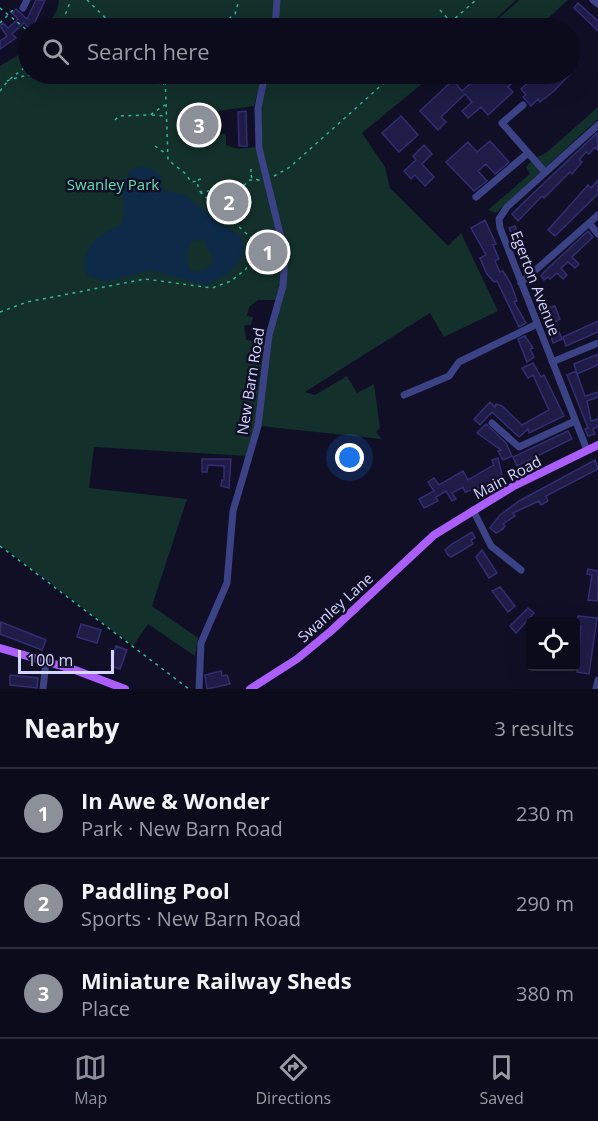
<!DOCTYPE html>
<meta charset="utf-8">
<style>
body{margin:0;font-family:"Open Sans",sans-serif;background:#151425;color:#f1f3f6}
.controls{position:absolute;right:18px;bottom:18px;display:grid;overflow:hidden;border-radius:6px;box-shadow:0 6px 24px #0002}
.controls button{width:54px;height:54px;display:grid;place-items:center;padding:0;border:0;border-bottom:2px solid #2c2b3b;background:#0c0b1c;color:#f1f3f6;font:30px sans-serif}
.scale{position:absolute;left:18px;bottom:15px;width:96px;box-sizing:border-box;padding-left:6px;border:3px solid #d5d6ff;border-top:0;font-size:16px;line-height:21px;white-space:nowrap;color:#d5d6ff;-webkit-text-stroke:4px #100f26;paint-order:stroke}
.you{position:absolute;left:350px;top:458px;width:21px;height:21px;margin:-15px;border:4px solid #fff;border-radius:50%;background:#1a73e8;box-shadow:0 0 0 9px #1a73e833}
.badge{display:grid;place-items:center;width:39px;height:39px;border-radius:50%;background:#8c9099;color:#fff;font-size:20px;font-weight:700}
.pin{position:absolute;translate:-50% -50%;border:3px solid #fff;box-shadow:0 2px 6px #0006}
.list{margin:0;padding:0;list-style:none}
h2{display:flex;justify-content:space-between;align-items:center;height:78px;margin:0;padding:0 24px;font-size:26px}
h2 small{font-size:20px;font-weight:400;color:#9a9ba3}
.list li{display:grid;grid-template-columns:39px 1fr auto;gap:18px;align-items:center;box-sizing:border-box;height:90px;padding:0 24px;border-top:2px solid #2c2b3b}
.list b{display:block;font-size:22px;white-space:nowrap}
.list p{margin:0;font-size:20px;white-space:nowrap;color:#9a9ba3}
.list em{font-size:20px;font-style:normal;color:#9a9ba3}
.icon{flex:none;width:33px;height:33px;fill:none;stroke:currentColor;stroke-width:2;stroke-linecap:round;stroke-linejoin:round}
.map{position:relative;flex:none;width:598px;height:689px;overflow:hidden}
.search{position:absolute;background:#0c0b1c;box-shadow:0 6px 24px #0002;left:18px;right:18px;top:18px;height:66px;display:flex;align-items:center;gap:15px;box-sizing:border-box;padding:0 21px;border-radius:33px;color:#9a9ba3;font-size:22px}
.sheet{height:348px;background:#0c0b1c}
nav{display:flex;justify-content:space-around;align-items:center;box-sizing:border-box;height:84px;border-top:2px solid #2c2b3b;background:#0c0b1c;font-size:16px;color:#9a9ba3}
nav a{display:grid;justify-items:center;gap:3px}
nav .on{color:#8c9099}
.map>svg:first-child{display:block}
</style>
<div class="map">
<svg width="598" height="689" viewBox="0 0 598 689">
<rect width="100%" height="100%" fill="#100f26"/>
<!-- green -->
<path fill="#13302b" d="M59,0H275L272,28H46L57,10Z
M279,0H516L486,28H276Z
M519,0H568L537,28H488Z
M28,49V74H263L254,106L211,112L213,135L226,134V145L238,149L255,147L282,242V270L278,300H258L249,307L247,316L253,317L251,325H244L246,340L265,342L258,419L248,456L94,447L89,488L187,499L152,606L198,638L195,656L148,624L133,646L0,545V66Z
M267,74H434L362,133L385,167L390,188L448,246L461,233L498,311L444,337L430,313L305,392L315,395L347,376L357,393L374,384L380,428L376,432L382,439L260,426L269,348L287,270L263,167L260,114Z
M598,107V119L496,213L488,210L530,174L526,167L533,159L546,153Z"/>
<!-- water -->
<path fill="#0d2a48" fill-rule="evenodd" d="M141,166L155,170L162,178L161,185L165,190L187,196L216,221L241,236C251,259 228,278 205,285L150,270L106,282L88,276C78,256 92,239 110,230C114,228 118,228 121,224C131,209 109,176 141,166ZM199,240L205,241C206,250 213,253 214,262L204,271H191C184,263 187,251 191,242Z"/>
<!-- building -->
<path fill="#1f1c47" stroke="#322e73" stroke-width="1.5" d="M36,0H45L35,22L29,28L24,23L12,34L16,38L0,49V41L7,36L0,26L3,23L8,28L18,19L12,13L16,9L27,19Z
M578,3L598,21V31L574,8Z
M481,74H522L508,87L513,92L488,115L481,107L468,118L462,111L472,102L465,94L441,117L446,122L438,130L420,111L453,80L462,91Z
M528,74H570L554,91L540,102L538,99L531,106L523,97L526,95L521,89L532,79Z
M207,111V120L201,121L203,139H197L195,112Z
M246,111L247,146H239L238,112Z
M401,116L418,135L399,152L382,133Z
M597,133L598,150L595,147L589,154L586,152L579,160L582,162L572,174L570,172L544,198L542,196L518,221L512,214L523,203Z
M490,141L509,162L495,174L486,164L478,171L487,181L474,191L446,162L468,142L477,152Z
M424,145L432,154L422,164L434,177L425,186L415,175L411,179L404,171L416,160L413,156Z
M598,180V194L555,236L548,230L588,185L591,188Z
M485,220L496,244L493,245L499,259L495,261L500,272L503,271L511,284L517,301L514,302L526,323L519,327L497,281L494,282L487,274L480,258L486,255L471,228Z
M515,226L527,259L522,261L509,228Z
M588,231L593,237L572,257L579,264L575,268L568,262L561,268L567,275L563,279L557,273L550,279L548,277L544,280L541,276L544,272Z
M555,306L560,319L555,322L562,339L553,343L543,309Z
M598,321V332L566,346L563,337Z
M525,336L533,348L530,349L534,357L527,362L518,339Z
M598,354V365L577,374L574,364Z
M533,363L541,377L544,375L564,416L529,433L528,429L519,437L492,412L480,425L474,419L490,402L495,407L496,404L502,406L522,425L549,410L533,375L528,378L522,368Z
M576,371L585,396L598,392V397L587,401L591,421L598,419V427L593,429L595,434L588,436L585,429L588,428L567,375Z
M486,424L506,443L512,456L503,460L498,451L501,450L477,433Z
M568,431L572,439L517,466L513,457Z
M498,458L502,475L480,487L465,492L463,487L452,493L456,499L452,501L446,491L436,497L438,501L424,508L419,499L434,491L428,482L434,478L439,485L463,471L468,480L494,465L492,460Z
M202,459H231L229,488L221,486L222,480H224V466L208,465L207,472H202Z
M595,460L598,469L546,496L548,501L541,505L539,501L513,513L515,516L503,524L505,526L503,529L496,533L490,528L500,515L519,501Z
M472,532L475,538L471,540L473,544L451,557L448,555L445,550L452,544Z
M482,550L497,573L489,578L476,557Z
M588,569L598,571V601L588,600L592,575L587,574Z
M500,587L515,606L508,612L492,591Z
M528,608L534,613L516,633L510,626Z
M578,616L597,618L589,674L577,672L581,626H576Z
M1,622L46,640L42,650L0,634Z
M81,624L101,630L97,643L77,637Z
M116,646L127,650L120,669L111,666Z
M221,671L222,676L227,675L230,684L207,689L205,675Z
M10,675L38,678L37,688L10,685Z"/>
<g fill="none" stroke-linecap="round" stroke-linejoin="round">
<!-- path -->
<path stroke="#31b79d" stroke-width="1.5" stroke-dasharray="3 4.5" stroke-linecap="butt" d="M87,0L116,28
M0,8L28,31
M440,10L456,28
M0,23L16,7
M60,28L71,0
M217,28L235,14L239,0
M444,28L476,0
M165,74L168,160L186,174L191,182L197,181L199,191L202,192L243,186L250,180H260
M10,79L28,65
M7,81C44,65 123,80 164,84
M0,91L7,82
M152,115L165,116
M115,120L119,116L150,115L165,105
M155,146L166,154
M251,169V176
M251,175L252,178L258,180
M274,176L290,167L394,74
M198,180L204,178
M200,192L256,242
M0,312L27,302L145,279L212,288L231,281L246,269L256,242L273,232
M0,546L189,689"/>
<!-- minor -->
<path stroke="#3b4285" stroke-width="7" d="M593,0L598,4
M23,8L27,0
M275,28L277,0
M523,105L502,123L545,172
M476,197L528,153
M589,223L598,234
M521,283L598,215
M552,362L598,343
M404,395L449,376L459,362L537,324
M492,423L519,447L575,421
M587,450L500,228L499,219L507,207L598,125
M473,510L491,546L521,570
M43,689L46,662
M199,689L201,643L227,583L233,511L258,426L269,335L283,286L285,254L259,148L258,108L265,74
M596,689L598,680"/>
<!-- major -->
<path stroke="#ac5efd" stroke-width="8" d="M0,648L75,670L125,689
M250,689L297,659L331,631L434,535L512,487L598,445"/>
</g>
<g text-anchor="middle" dominant-baseline="central" stroke-width="5" stroke-linejoin="round" paint-order="stroke">
<!-- park labels -->
<g font-size="15" fill="#61dfaf" stroke="#100f26">
<text x="113" y="184">Swanley Park</text>
</g>
<!-- street labels -->
<g font-size="15" fill="#d5d6ff" stroke="#100f26">
<text transform="translate(536 283) rotate(69)">Egerton Avenue</text>
<text transform="translate(250 381) rotate(-81)">New Barn Road</text>
<text transform="translate(507 477) rotate(-28)">Main Road</text>
<text transform="translate(335 607) rotate(-42)">Swanley Lane</text>
</g>
</g>
</svg>
<div class="controls">
<button><svg class="icon" aria-label="locate" viewBox="0 0 24 24"><circle cx="12" cy="12" r="6"/><path d="M12 2v4M12 18v4M2 12h4M18 12h4"/></svg></button>
</div>
<div class="scale">100 m</div>
<div class="you"></div>
<div class="pin badge" style="left:268px;top:252px">1</div>
<div class="pin badge" style="left:229px;top:202px">2</div>
<div class="pin badge" style="left:199px;top:125px">3</div>
<div class="search"><svg class="icon" aria-label="search" viewBox="0 0 24 24"><circle cx="10" cy="10" r="6"/><path d="M15 15l6 6"/></svg>Search here</div>
</div>
<section class="sheet">
<h2>Nearby<small>3 results</small></h2>
<ul class="list">
<li><span class="badge">1</span><div><b>In Awe &amp; Wonder</b><p>Park · New Barn Road</p></div><em>230 m</em></li>
<li><span class="badge">2</span><div><b>Paddling Pool</b><p>Sports · New Barn Road</p></div><em>290 m</em></li>
<li><span class="badge">3</span><div><b>Miniature Railway Sheds</b><p>Place</p></div><em>380 m</em></li>
</ul>
</section>
<nav>
<a class="on"><svg class="icon" aria-label="map" viewBox="0 0 24 24"><path d="M3 6l6-2 6 2 6-2v14l-6 2-6-2-6 2zM9 4v14M15 6v14"/></svg>Map</a>
<a><svg class="icon" aria-label="directions" viewBox="0 0 24 24"><path d="M12 3l9 9-9 9-9-9zM9 14v-3h6M13 9l2 2-2 2"/></svg>Directions</a>
<a><svg class="icon" aria-label="saved" viewBox="0 0 24 24"><path d="M7 4h10v16l-5-4-5 4z"/></svg>Saved</a>
</nav>
